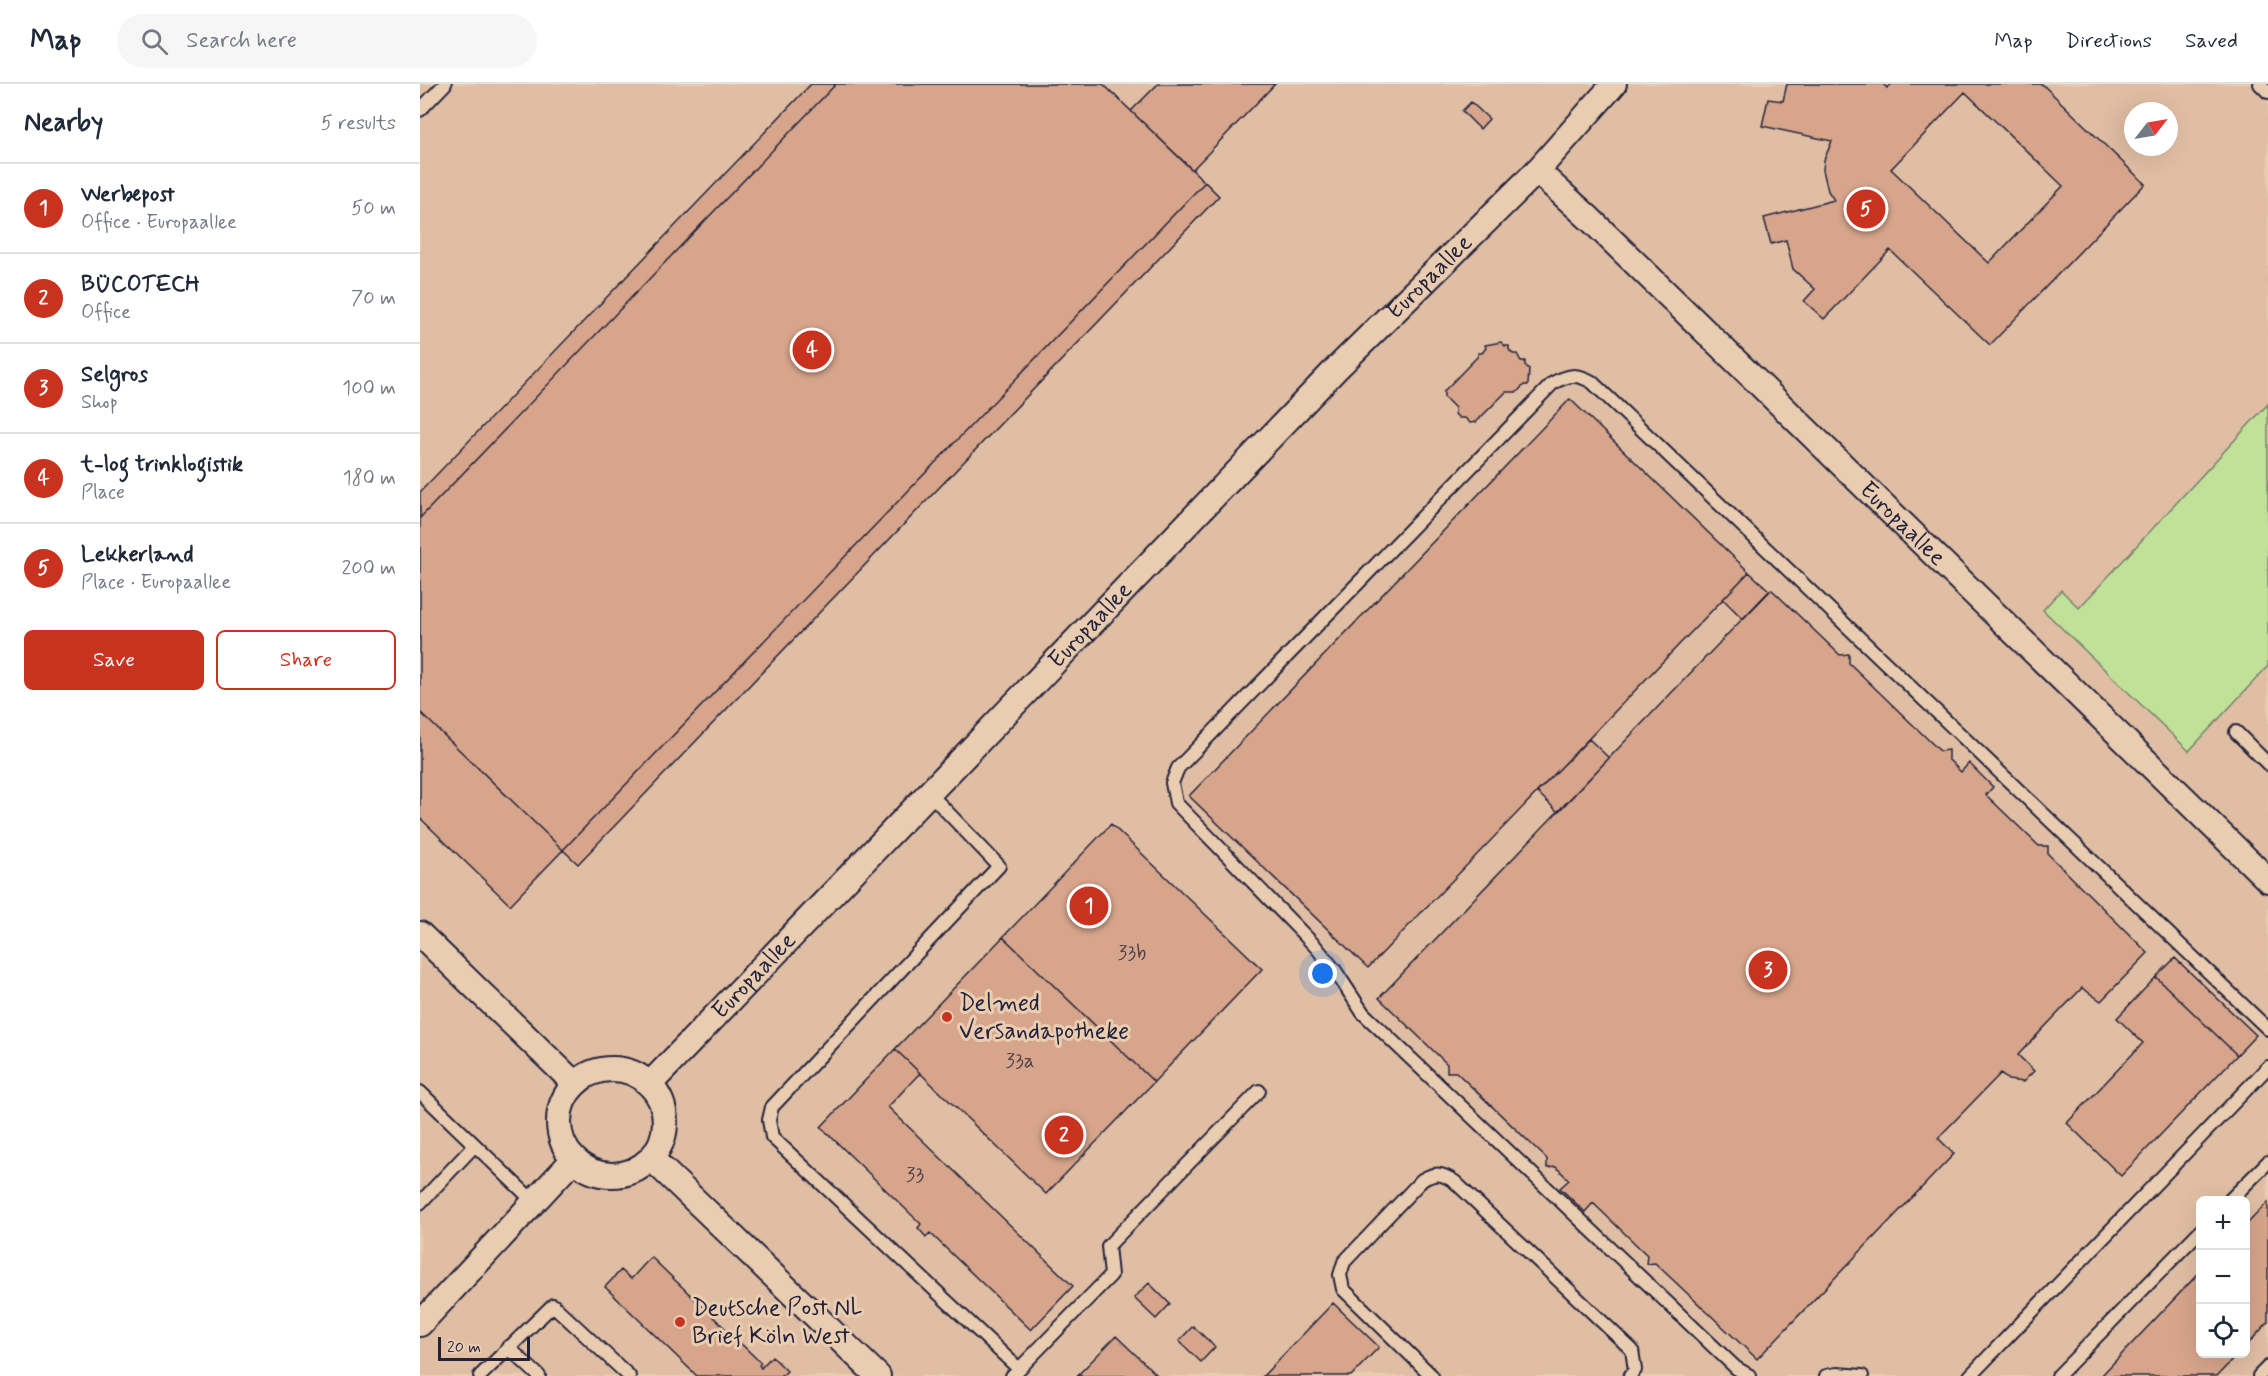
<!DOCTYPE html>
<meta charset="utf-8">
<style>
body{margin:0;font-family:Mynerve,sans-serif;background:#f6f6f7;color:#1f2937}
.controls{position:absolute;right:18px;bottom:18px;display:grid;overflow:hidden;border-radius:9px;box-shadow:0 6px 24px #0002}
.controls button{width:54px;height:54px;display:grid;place-items:center;padding:0;border:0;border-bottom:2px solid #e0e1e3;background:#fff;color:#1f2937;font:30px sans-serif}
.compass{position:absolute;left:1704px;top:18px;width:54px;height:54px;border-radius:50%;background:#fff;box-shadow:0 6px 24px #0002;rotate:59deg}
.scale{position:absolute;left:18px;bottom:15px;width:92px;box-sizing:border-box;padding-left:6px;border:3px solid #22223b;border-top:0;font-size:16px;line-height:21px;white-space:nowrap;color:#22223b;-webkit-text-stroke:4px #eacdb1;paint-order:stroke}
.you{position:absolute;left:903px;top:890px;width:21px;height:21px;margin:-15px;border:4px solid #fff;border-radius:50%;background:#1a73e8;box-shadow:0 0 0 9px #1a73e833}
.badge{display:grid;place-items:center;width:39px;height:39px;border-radius:50%;background:#c8321e;color:#fff;font-size:20px;font-weight:700}
.pin{position:absolute;translate:-50% -50%;border:3px solid #fff;box-shadow:0 2px 6px #0006}
.list{margin:0;padding:0;list-style:none}
h2{display:flex;justify-content:space-between;align-items:center;height:78px;margin:0;padding:0 24px;font-size:26px}
h2 small{font-size:20px;font-weight:400;color:#747a83}
.list li{display:grid;grid-template-columns:39px 1fr auto;gap:18px;align-items:center;box-sizing:border-box;height:90px;padding:0 24px;border-top:2px solid #e0e1e3}
.list b{display:block;font-size:22px;white-space:nowrap}
.list p{margin:0;font-size:20px;white-space:nowrap;color:#747a83}
.list em{font-size:20px;font-style:normal;color:#747a83}
.actions{display:flex;gap:12px;padding:18px 24px}
.actions a{flex:1;padding:14px 0;border:2px solid #c8321e;border-radius:9px;text-align:center;font-size:21px;color:#c8321e}
.actions .main{background:#c8321e;color:#fff}
.icon{flex:none;width:33px;height:33px;fill:none;stroke:currentColor;stroke-width:2;stroke-linecap:round;stroke-linejoin:round}
.map{position:relative;flex:none;width:1848px;height:1292px;overflow:hidden}
header{display:flex;align-items:center;gap:36px;box-sizing:border-box;height:84px;padding:0 30px;background:#fff;border-bottom:2px solid #e0e1e3}
header strong{font-size:28px}
nav{display:flex;gap:33px;margin-inline-start:auto;font-size:21px}
.search{width:420px;height:54px;background:#f6f6f7;display:flex;align-items:center;gap:15px;box-sizing:border-box;padding:0 21px;border-radius:33px;color:#747a83;font-size:22px}
main{display:flex}
aside{flex:1;background:#fff}
.map>svg:first-child{display:block}
</style>
<header>
<strong>Map</strong>
<div class="search"><svg class="icon" aria-label="search" viewBox="0 0 24 24"><circle cx="10" cy="10" r="6"/><path d="M15 15l6 6"/></svg>Search here</div>
<nav><a>Map</a><a>Directions</a><a>Saved</a></nav>
</header>
<main>
<aside>
<h2>Nearby<small>5 results</small></h2>
<ul class="list">
<li><span class="badge">1</span><div><b>Werbepost</b><p>Office · Europaallee</p></div><em>50 m</em></li>
<li><span class="badge">2</span><div><b>BÜCOTECH</b><p>Office</p></div><em>70 m</em></li>
<li><span class="badge">3</span><div><b>Selgros</b><p>Shop</p></div><em>100 m</em></li>
<li><span class="badge">4</span><div><b>t-log trinklogistik</b><p>Place</p></div><em>180 m</em></li>
<li><span class="badge">5</span><div><b>Lekkerland</b><p>Place · Europaallee</p></div><em>200 m</em></li>
</ul>
<div class="actions"><a class="main">Save</a><a>Share</a></div>
</aside>
<div class="map">
<svg width="1848" height="1292" viewBox="0 0 1848 1292">
<rect width="100%" height="100%" fill="#eacdb1"/>
<filter id="ink" filterUnits="userSpaceOnUse"><feTurbulence type="fractalNoise" baseFrequency=".0167" numOctaves="2"/><feDisplacementMap in="SourceGraphic" scale="12" xChannelSelector="R" yChannelSelector="G"/><feConvolveMatrix kernelMatrix="1 2 1 2 8 2 1 2 1" color-interpolation-filters="sRGB"/></filter>
<g filter="url(#ink)">
<!-- built -->
<path fill="#e0bea4" fill-rule="evenodd" d="M0,0H1848V1292H0ZM1713,27H1749V63H1713ZM1780,1116H1826V1270H1780Z"/>
<!-- green -->
<path fill="#c1e199" stroke="#72826a" stroke-width="1.5" d="M1848,320V582L1769,667L1623,526L1641,506L1659,524Z"/>
<!-- building -->
<path fill="#d7a58b" stroke="#22223b" stroke-width="1.5" fill-rule="evenodd" d="M391,0H416L0,434V408Z
M416,0H683L785,98L143,766L0,628V434Z
M738,0H855L772,86L711,27Z
M1367,0H1463L1467,4L1472,0H1622L1725,100L1570,261L1470,166L1404,235L1384,217L1395,205L1373,185L1366,156L1351,160L1344,134L1414,116L1408,107L1403,86L1404,76L1412,57L1342,42L1348,15L1363,17ZM1545,8L1643,102L1569,179L1471,85Z
M1051,18L1069,35L1060,45L1042,27Z
M785,98L799,112L158,780L143,766Z
M1081,258L1085,262H1089V266L1093,270H1097L1101,277H1105V281L1109,285L1108,301H1104L1097,308H1086L1056,338L1050,339L1045,334H1039L1035,330V324L1024,313V307L1058,272V269H1062L1066,264L1065,261Z
M1150,315L1329,488L948,884L769,712Z
M1329,488L1350,507L1323,535L1303,515Z
M1351,505L1420,571L1429,570V579L1520,667L1528,666V675L1541,688L1549,679L1573,703L1566,711L1619,762H1628V770L1728,869L1681,917L1662,904L1598,971L1614,987L1603,998L1588,996L1581,989L1518,1054L1534,1070L1337,1275L1235,1179L1226,1180L1227,1171L1173,1119L1165,1128L1140,1104L1149,1096L1136,1083L1127,1084V1075L1036,988H1027V980L959,914Z
M0,628L143,766L90,821L0,734Z
M1169,655L1189,674L1138,728L1117,708Z
M691,740L842,885L734,998L583,853Z
M583,853L734,998L626,1110L475,965Z
M1755,874L1836,951L1817,971L1736,893Z
M1736,893L1817,971L1701,1092L1647,1039L1723,959L1697,934Z
M475,965L500,989L468,1023L653,1202L611,1246L510,1149L506,1153L498,1144L501,1140L401,1043Z
M1848,1118V1238L1826,1262V1141Z
M231,1173L341,1279L339,1281L341,1284L352,1272L367,1287L362,1292H277L185,1203L201,1186L211,1195Z
M1780,1188V1270H1818L1797,1292H1681Z
M729,1199L750,1220L736,1235L714,1214Z
M913,1219L959,1263L931,1292H843Z
M773,1242L795,1263L781,1278L759,1257Z
M696,1252L738,1292H657Z"/>
<g fill="none" stroke-linecap="round" stroke-linejoin="round">
<defs>
<path id="lane" d="M1840,0L1848,8
M0,26L25,0
M1816,648L1848,680
M509,709L579,782L352,1023L349,1036L352,1053L599,1285L592,1292
M0,1008L114,1118
M1810,1116L1848,1078
M0,1119L55,1061
M88,1263L119,1292
M599,1285L691,1191L688,1162L839,1007
M60,1292L133,1221L209,1292
M1012,1292L923,1205L920,1191L924,1178L1002,1096C1016,1088 1022,1089 1035,1098L1212,1266L1215,1286L1210,1292
M1330,1292L1316,1284L943,929L914,885L896,863L756,719L752,699L758,684L1133,299C1148,291 1156,289 1172,298L1848,945
M1406,1292L1417,1290L1442,1292
M1550,1292L1848,983
M1638,1292L1780,1147
M1839,1292L1848,1283"/>
<g id="street">
<path id="s1" d="M1117,87L1170,135L1848,796"/>
<path d="M0,850L155,1000"/>
<circle cx="192" cy="1038" r="53"/>
<path id="s2" d="M230,1000L916,285L1117,87L1194,0"/>
<path d="M232,1075L458,1292"/>
<path d="M0,1240L154,1075"/>
</g>
</defs>
<!-- lane casing -->
<use href="#lane" stroke="#22223b" stroke-width="16"/>
<!-- street casing -->
<use href="#street" stroke="#22223b" stroke-width="28"/>
<!-- lane -->
<use href="#lane" stroke="#eacdb1" stroke-width="12"/>
<!-- street -->
<use href="#street" stroke="#eacdb1" stroke-width="24"/>
</g>
</g>
<!-- markers -->
<g fill="#c8321e" stroke="#eacdb1" stroke-width="2">
<circle cx="527" cy="933" r="6"/>
<circle cx="260" cy="1238" r="6"/>
</g>
<g text-anchor="middle" dominant-baseline="central" stroke-width="6" stroke-linejoin="round" paint-order="stroke">
<!-- number labels -->
<g font-size="21" fill="#4f434f">
<text x="712" y="869">33b</text>
<text x="600" y="977">33a</text>
<text x="495" y="1091">33</text>
</g>
<!-- street labels -->
<g font-size="24" fill="#22223b" stroke="#eacdb1">
<text stroke="none"><textPath href="#s2" startOffset="1122">Europaallee</textPath></text>
<text stroke="none"><textPath href="#s1" startOffset="508">Europaallee</textPath></text>
<text stroke="none"><textPath href="#s2" startOffset="636">Europaallee</textPath></text>
<text stroke="none"><textPath href="#s2" startOffset="150">Europaallee</textPath></text>
</g>
<!-- poi labels -->
<g font-size="24" fill="#22223b" stroke="#eacdb1" text-anchor="start">
<text x="539" y="919">Delmed<tspan x="539" dy="28">Versandapotheke</tspan></text>
<text x="272" y="1224">Deutsche Post NL<tspan x="272" dy="28">Brief Köln West</tspan></text>
</g>
</g>
</svg>
<div class="controls">
<button>+</button>
<button>−</button>
<button><svg class="icon" aria-label="locate" viewBox="0 0 24 24"><circle cx="12" cy="12" r="6"/><path d="M12 2v4M12 18v4M2 12h4M18 12h4"/></svg></button>
</div>
<svg class="compass" viewBox="-18 -18 36 36"><path d="M0-13l5 13h-10z" fill="#e53935"/><path d="M0 13l5-13h-10z" fill="#747a83"/></svg>
<div class="scale">20 m</div>
<div class="you"></div>
<div class="pin badge" style="left:669px;top:822px">1</div>
<div class="pin badge" style="left:644px;top:1051px">2</div>
<div class="pin badge" style="left:1348px;top:886px">3</div>
<div class="pin badge" style="left:392px;top:266px">4</div>
<div class="pin badge" style="left:1446px;top:125px">5</div>
</div>
</main>
